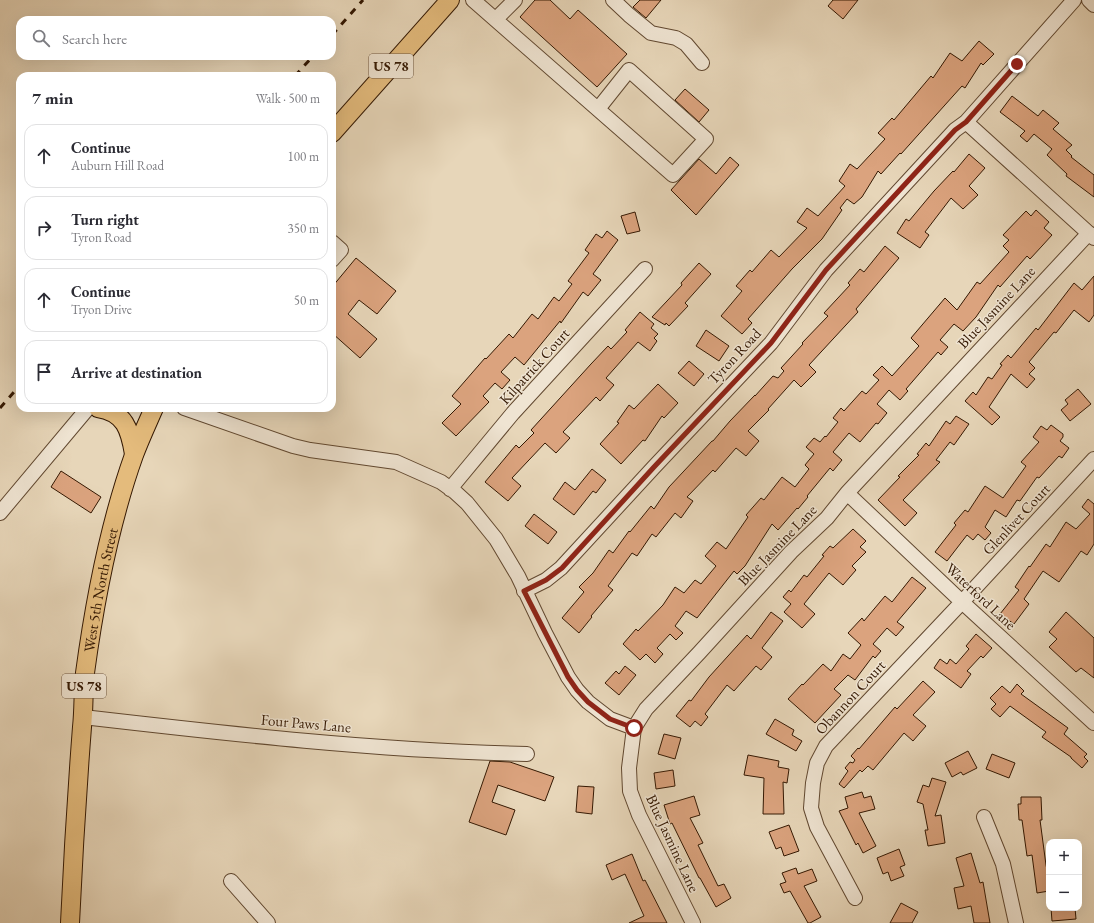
<!DOCTYPE html>
<meta charset="utf-8">
<style>
body{margin:0;font-family:"EB Garamond",serif;background:#f7f7f7;color:#2b2b33}
.controls{position:absolute;right:12px;bottom:12px;display:grid;overflow:hidden;border-radius:8px;box-shadow:0 4px 16px #0002}
.controls button{width:36px;height:36px;display:grid;place-items:center;padding:0;border:0;border-bottom:1px solid #e1e1e2;background:#fff;color:#2b2b33;font:20px sans-serif}
.stop{position:absolute;width:12px;height:12px;margin:-9px;border:3px solid #8f2418;border-radius:50%;background:#fff}
.stop.end{background:#8f2418;border-color:#fff;box-shadow:0 1px 4px #0008}
.list{margin:0;padding:0;list-style:none}
h2{display:flex;justify-content:space-between;align-items:center;height:52px;margin:0;padding:0 16px;font-size:17px}
h2 small{font-size:13px;font-weight:400;color:#7c7c81}
.list li{display:grid;grid-template-columns:26px 1fr auto;gap:12px;align-items:center;box-sizing:border-box;height:64px;margin:0 8px 8px;padding:0 8px;border:1px solid #e1e1e2;border-radius:12px}
.list b{display:block;font-size:15px;white-space:nowrap}
.list p{margin:0;font-size:13px;white-space:nowrap;color:#7c7c81}
.list em{font-size:13px;font-style:normal;color:#7c7c81}
.icon{flex:none;width:22px;height:22px;fill:none;stroke:currentColor;stroke-width:2;stroke-linecap:round;stroke-linejoin:round}
.map{position:relative;flex:none;width:1094px;height:923px;overflow:hidden}
.search{position:absolute;background:#fff;box-shadow:0 4px 16px #0002;left:16px;top:16px;width:320px;height:44px;display:flex;align-items:center;gap:10px;box-sizing:border-box;padding:0 14px;border-radius:12px;color:#7c7c81;font-size:15px}
.panel{position:absolute;background:#fff;box-shadow:0 4px 16px #0002;left:16px;top:72px;width:320px;height:340px;border-radius:12px}
.map>svg:first-child{display:block}
</style>
<div class="map">
<svg width="1094" height="923" viewBox="0 0 1094 923">
<rect width="100%" height="100%" fill="#e7d6b9"/>
<filter id="stains"><feTurbulence type="fractalNoise" baseFrequency=".005" numOctaves="4"/><feColorMatrix values="0 0 0 0 .2 0 0 0 0 .09 0 0 0 0 .02 0 0 0 .5 -.17"/></filter>
<radialGradient id="worn" r=".72"><stop offset=".6" stop-color="#630" stop-opacity="0"/><stop offset="1" stop-color="#630" stop-opacity=".3"/></radialGradient>
<!-- building -->
<path fill="#dba37e" stroke="#341802" d="M535,0H550L570,19L578,10L627,54L597,87L520,17Z
M640,0H661L646,18L633,7Z
M833,0H858L843,19L828,6Z
M979,41L994,54L983,65L981,63L965,88L962,86L901,154L900,153L881,174L878,171L862,197L854,204L847,199L840,208L842,210L822,239L792,269L748,319L752,323L742,334L721,316L742,291L736,286L750,270L752,272L771,250L779,257L807,228L797,222L807,208L818,216L845,186L839,181L850,164L857,169L885,139L878,133L892,118L894,120L931,76L933,78L950,53L962,61Z
M685,89L709,110L699,122L675,100Z
M1012,96L1038,116L1043,110L1059,123L1053,129L1072,145L1066,150L1072,156L1071,157L1094,175V197L1066,176L1067,174L1047,155L1052,149L1034,134L1027,142L1020,136L1025,131L1000,112Z
M969,154L985,168L969,186L978,195L963,209L951,198L925,232L929,235L920,248L897,233L906,219L909,221L934,191L953,171L954,172Z
M730,157L739,165L696,215L671,190L699,159L716,174Z
M1036,210L1049,222L1044,228L1052,235L1042,246L1030,259L1027,256L1000,287L998,285L976,317L963,331L954,324L940,340L948,347L941,355L938,352L906,389L908,391L900,400L889,390L877,404L887,413L878,424L876,423L860,442L849,433L833,452L842,460L833,471L830,468L807,496L808,497L798,509L797,508L778,530L772,524L745,566L737,574L734,571L697,618L686,611L675,626L683,633L676,640L670,634L657,648L663,654L655,663L646,654L640,660L623,644L636,629L638,631L663,605L675,587L684,593L695,580L701,584L716,566L705,556L717,542L726,549L748,517L746,515L761,498L764,500L782,477L795,487L809,469L805,465L814,454L806,447L814,438L820,442L825,436L826,437L838,422L833,418L841,408L844,411L862,391L866,394L879,380L873,375L882,366L892,376L919,346L911,338L945,298L957,310L977,282L980,284L1009,252L1003,246L1009,240L1003,235L1026,211L1031,216Z
M635,212L640,231L627,234L621,216Z
M607,231L618,240L593,274L601,280L588,296L583,292L561,323L560,321L524,365L515,357L501,372L510,380L502,389L495,383L483,396L489,402L456,436L442,423L461,404L452,396L485,358L486,359L509,334L513,338L532,314L538,319L554,297L559,301L572,284L568,281L589,253L585,250L596,234L602,238Z
M885,246L899,258L856,309L858,312L809,365L816,372L801,387L794,380L768,409L769,410L748,431L759,441L746,456L736,448L715,472L713,470L687,497L693,501L681,518L675,513L656,537L652,534L637,556L632,553L608,586L613,590L591,616L592,617L579,633L562,618L584,592L579,587L593,573L609,550L613,553L629,531L630,532L651,506L654,509L669,487L712,441H713L730,421L755,395V396L773,376L778,378L784,371L781,368L803,344L802,343L828,316L824,313L850,285L848,283L860,269L864,272Z
M356,258L396,291L377,314L359,300L348,314L377,339L360,358L332,333V287Z
M699,263L711,274L685,303L688,306L669,326L666,323L665,325L652,317L682,285L681,283Z
M1094,276V315L1089,322L1074,310L1056,333L1054,332L1029,362L1035,368L1029,374L1035,379L1027,388L1011,374L989,407L1000,417L992,425L965,401L973,392L976,395L988,377L992,379L1002,365L1000,364L1008,355L1011,358L1036,328L1038,330L1074,283L1082,290Z
M640,312L654,324L651,328L658,334L654,338L657,341L650,351L638,342L606,378L614,385L600,401L596,397L563,432L570,438L556,453L545,443L512,478L521,486L508,501L485,482L516,445L519,448L534,433L531,430L591,364L608,346L611,349L627,332L625,330Z
M706,330L729,346L719,361L696,346Z
M689,361L704,374L694,386L678,373Z
M658,384L678,403L664,418L662,416L645,441L643,440L621,464L600,444L619,423L617,422L629,405L634,409Z
M1078,389L1091,404L1070,421L1061,410L1068,404L1065,400Z
M956,416L969,424L954,445L950,442L936,460L940,462L903,500L917,513L905,526L878,500L900,477L898,476L919,455L917,454L926,443L929,446L946,421L950,424Z
M1051,425L1063,434V437L1060,441L1069,448L1062,458L1059,456L1039,478L1037,477L1020,501L1017,500L1006,517L995,510L985,527L991,533L985,540L978,534L973,540L967,535L947,561L935,552L956,525L954,523L965,510L968,512L985,486L1003,498L1026,466L1021,462L1039,442L1033,437L1041,426L1047,430Z
M592,469L606,480L596,493L593,491L574,515L553,499L565,482L575,490Z
M61,471L101,497L91,513L51,487Z
M1088,499L1094,504V544L1087,555L1081,551L1059,582L1043,571L1024,599L1029,604L1014,624L1000,614L1019,590L1015,587L1029,566L1030,567L1046,544L1050,547L1066,522L1076,529L1090,514L1082,507Z
M534,514L557,532L548,544L525,526Z
M853,529L866,541L860,547L866,552L852,566L856,570L843,585L829,573L804,604L815,614L802,628L784,612L791,604L783,597L789,590L791,592L804,575L807,577L824,556L822,555L830,546L833,548Z
M912,577L926,588L897,622L904,627L896,636L887,628L873,644L881,651L875,658L873,656L855,680L848,675L834,689L841,695L815,723L788,699L802,684L803,685L823,664L831,671L843,654L850,659L861,645L848,633L862,618L864,621L885,596L892,602Z
M771,612L783,621L762,648L772,657L761,670L756,666L734,691L727,685L705,714L708,717L701,726L695,721L690,727L676,716L689,700L691,701L709,677L747,635L751,639Z
M1066,612L1094,638V678L1081,668L1076,672L1049,647L1057,639L1049,632Z
M976,634L992,648L983,658L981,656L967,671L971,674L961,688L934,668L940,659L947,664L950,659L956,664L969,649L966,646Z
M625,666L636,675L619,695L605,683L616,671L619,674Z
M923,681L935,692L913,715L926,726L913,741L904,733L873,770L868,766L862,772L860,770L844,788L839,784L848,771L845,768L850,762L853,763L855,760L851,756L858,748L859,749L895,707L897,709Z
M1017,684L1024,691L1021,694L1068,728L1064,734L1087,754L1084,757L1088,761L1082,768L1071,758V757L1042,737L1046,732L1010,706L1000,717L991,709L996,704L990,698L1002,686L1010,693Z
M775,719L794,730L792,735L802,741L796,751L766,734Z
M664,734L681,738L675,759L658,754Z
M968,751L977,768L963,775L961,772L952,777L945,763Z
M992,754L1015,763L1009,778L986,769Z
M748,755L779,761L778,767L789,769L787,783L783,782L784,814H763L764,778L744,775Z
M490,761L510,762L554,777L545,801L498,785L492,802L515,810L506,835L469,822Z
M673,770L675,786L656,789L654,773Z
M932,778L946,782L935,816L941,815L945,843L928,846L925,830H928L923,804L917,802L923,785L929,787Z
M578,786L594,787L592,814L576,812Z
M862,792L864,798L871,796L875,809L859,813L876,846L863,853L858,843L856,845L839,811L848,808L845,797Z
M694,796L700,815L690,818L703,843L698,845L718,886L724,884L731,898L716,907L700,878H699L672,823L670,824L664,805Z
M1021,797H1041L1042,820H1040L1046,865L1048,875H1049V891L1037,893L1032,855L1027,856L1022,820H1019L1018,804H1021Z
M789,825L799,851L784,856L781,847L776,849L769,832Z
M899,849L905,865L900,867L904,876L891,881L888,872L883,874L877,858Z
M971,853L980,883L983,882L990,923H974L971,906L958,909L954,888L964,886L956,858Z
M632,854L643,881L645,880L667,923H629L644,916L625,874L612,880L606,865Z
M796,868L798,874L812,869L817,881L804,886L821,917L810,923H808L790,891L784,893L780,884L786,882L782,873Z
M901,903L918,912L912,923H890Z
M1051,908H1075L1076,919L1052,921Z"/>
<g fill="none" stroke-linecap="round" stroke-linejoin="round">
<defs>
<path id="minor" d="M473,0L673,175L706,139L629,70L598,109
M613,0L629,15L651,33L676,38L686,44L702,63
M1089,0L1094,5
M496,19L515,0
M966,122L1094,238
M332,242L341,250L332,260
M184,408L293,446L310,450L396,462L441,482L455,492L467,503L496,539L518,576L545,633L568,677L577,690L588,702L610,719L634,728
M450,489L513,413L645,269
M847,493L962,602L1094,723
M0,513L88,408
M524,591L546,580L561,568L654,467L771,343L826,270L955,130L966,122L1074,0
M83,717C230,734 379,751 527,754
M984,817L1003,864L1016,923
M231,881L268,923
M855,898L817,827L811,808L813,783L817,763L826,746L962,602L1094,459
M693,923L639,815L630,791L629,768L634,728L646,709L699,653L791,552L827,518L847,493L1089,233"/>
<g id="major">
<path d="M332,133L450,0"/>
<path d="M98,408C125,412 130,430 134,454"/>
<path id="s1" d="M70,923C73,858 77,792 82,727C84,709 83,691 85,673C95,599 109,525 134,455C140,439 147,424 154,408"/>
</g>
</defs>
<!-- minor casing -->
<use href="#minor" stroke="#614830" stroke-width="16"/>
<!-- major casing -->
<use href="#major" stroke="#341802" stroke-width="20"/>
<!-- minor -->
<use href="#minor" stroke="#efe4d2" stroke-width="14"/>
<!-- major -->
<use href="#major" stroke="#e4bb7c" stroke-width="18"/>
<!-- rail -->
<path stroke="#341802" stroke-width="3" stroke-dasharray="7 7" stroke-linecap="butt" d="M332,35L363,0
M295,76L313,56
M0,408L20,385"/>
</g>
<g fill="none" stroke-linecap="round" stroke-linejoin="round">
<!-- route -->
<path stroke="#8f2418" stroke-width="5" d="M634,728L610,719L588,702L577,690L568,677L524,591L546,580L562,568L654,467L771,343L826,270L955,130L966,122L1017,64"/>
</g>
<g text-anchor="middle" dominant-baseline="central" stroke-width="3" stroke-linejoin="round" paint-order="stroke">
<!-- shield labels -->
<g fill="#efe4d2" stroke="#6c5540" stroke-width="1">
<rect x="369" y="54" width="44" height="24" rx="3"/>
<rect x="62" y="674" width="44" height="24" rx="3"/>
</g>
<g font-size="14" font-weight="bold" fill="#341802">
<text x="391" y="66">US 78</text>
<text x="84" y="686">US 78</text>
</g>
<!-- street labels -->
<g font-size="15" fill="#341802" stroke="#efe4d2">
<text transform="translate(996 307) rotate(-47)">Blue Jasmine Lane</text>
<text transform="translate(734 356) rotate(-47)">Tyron Road</text>
<text transform="translate(534 366) rotate(-48)">Kilpatrick Court</text>
<text transform="translate(1016 519) rotate(-47)">Glenlivet Court</text>
<text transform="translate(777 545) rotate(-46)">Blue Jasmine Lane</text>
<text stroke="none"><textPath href="#s1" startOffset="335">West 5th North Street</textPath></text>
<text transform="translate(981 596) rotate(43)">Waterford Lane</text>
<text transform="translate(850 697) rotate(-47)">Obannon Court</text>
<text transform="translate(306 723) rotate(5)">Four Paws Lane</text>
<text transform="translate(673 843) rotate(65)">Blue Jasmine Lane</text>
</g>
</g>
<rect width="100%" height="100%" filter="url(#stains)"/>
<rect width="100%" height="100%" fill="url(#worn)"/>
</svg>
<div class="controls">
<button>+</button>
<button>−</button>
</div>
<div class="stop" style="left:634px;top:728px"></div>
<div class="stop end" style="left:1017px;top:64px"></div>
<div class="search"><svg class="icon" aria-label="search" viewBox="0 0 24 24"><circle cx="10" cy="10" r="6"/><path d="M15 15l6 6"/></svg>Search here</div>
<section class="panel">
<h2>7 min<small>Walk · 500 m</small></h2>
<ul class="list">
<li><svg class="icon" aria-label="ahead" viewBox="0 0 24 24"><path d="M12 20V5M6 11l6-6 6 6"/></svg><div><b>Continue</b><p>Auburn Hill Road</p></div><em>100 m</em></li>
<li><svg class="icon" aria-label="right" viewBox="0 0 24 24"><path d="M7 20v-9h11M14 6l5 5-5 5"/></svg><div><b>Turn right</b><p>Tyron Road</p></div><em>350 m</em></li>
<li><svg class="icon" aria-label="ahead" viewBox="0 0 24 24"><path d="M12 20V5M6 11l6-6 6 6"/></svg><div><b>Continue</b><p>Tryon Drive</p></div><em>50 m</em></li>
<li><svg class="icon" aria-label="arrive" viewBox="0 0 24 24"><path d="M6 21V4h12l-3 4 3 4H6"/></svg><div><b>Arrive at destination</b></div></li>
</ul>
</section>
</div>
